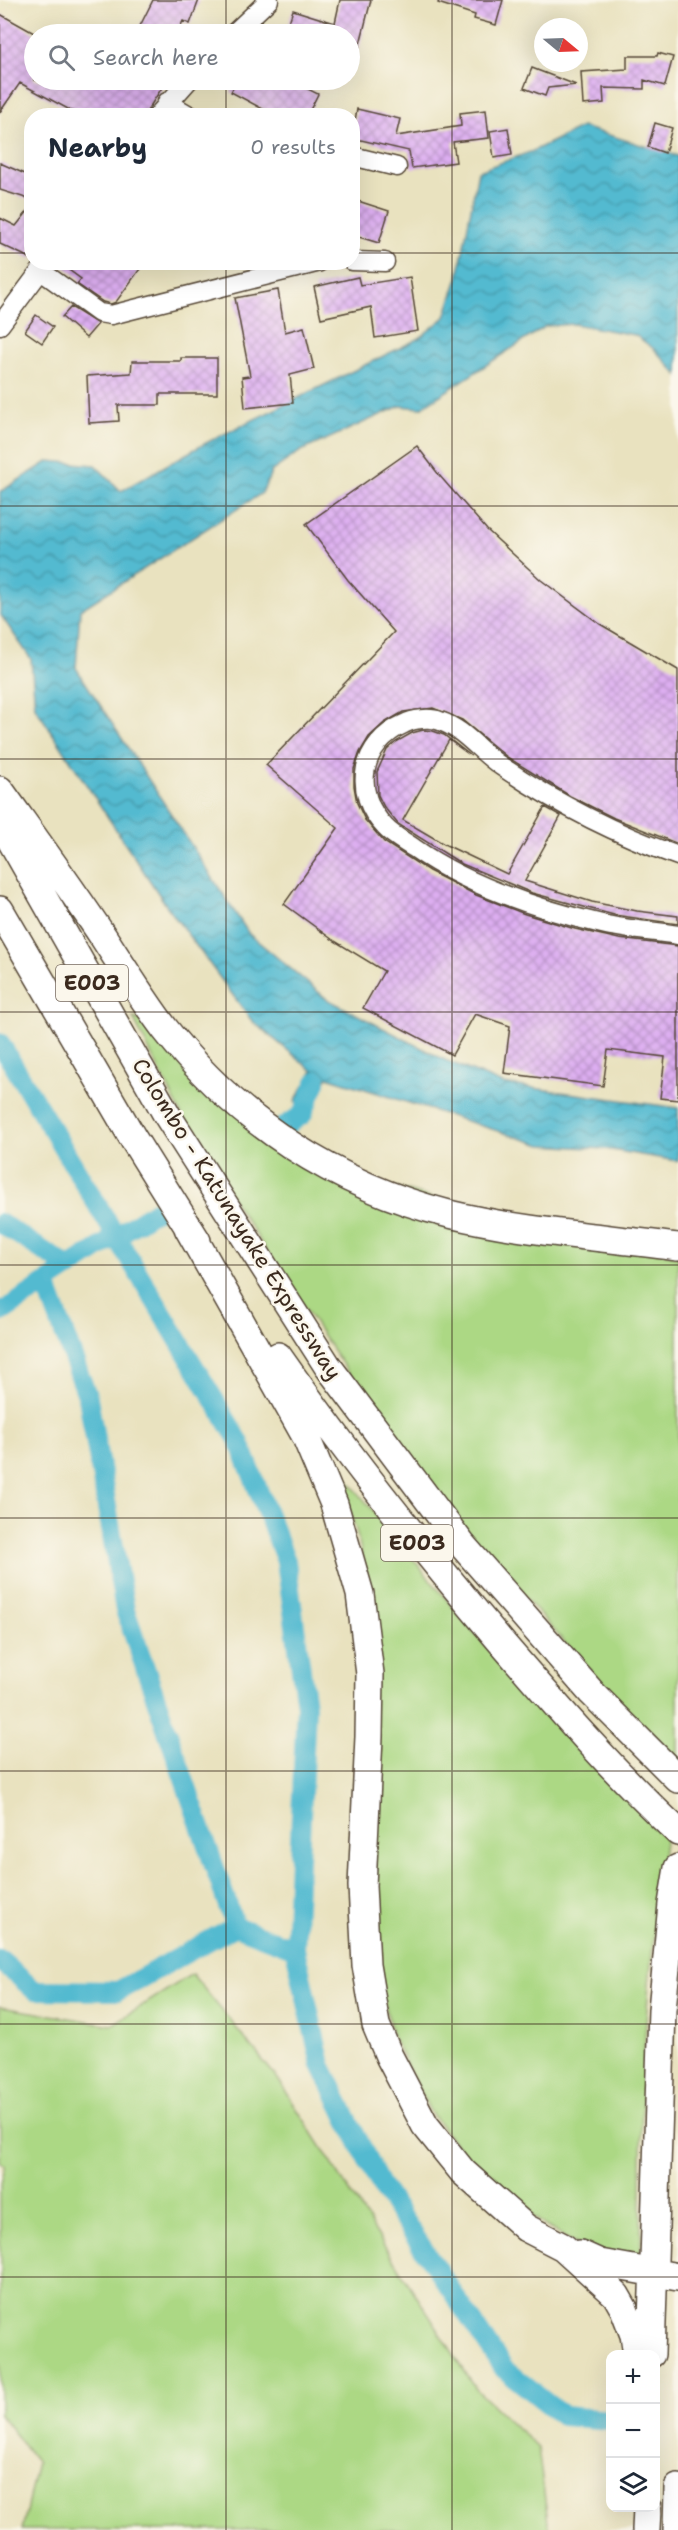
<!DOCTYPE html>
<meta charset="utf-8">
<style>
body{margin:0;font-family:"Shantell Sans",sans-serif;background:#f6f6f7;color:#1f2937}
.controls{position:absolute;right:18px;bottom:18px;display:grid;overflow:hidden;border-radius:12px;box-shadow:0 6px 24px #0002}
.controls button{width:54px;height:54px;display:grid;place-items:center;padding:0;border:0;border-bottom:2px solid #e0e1e3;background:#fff;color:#1f2937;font:30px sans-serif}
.compass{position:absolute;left:534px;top:18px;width:54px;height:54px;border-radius:50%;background:#fff;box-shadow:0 6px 24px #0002;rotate:109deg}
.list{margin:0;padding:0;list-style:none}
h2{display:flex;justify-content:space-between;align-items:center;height:78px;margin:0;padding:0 24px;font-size:26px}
h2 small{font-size:20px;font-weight:400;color:#747a83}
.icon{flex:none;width:33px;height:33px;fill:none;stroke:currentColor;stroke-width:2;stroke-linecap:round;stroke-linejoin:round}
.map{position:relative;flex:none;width:678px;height:2530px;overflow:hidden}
.search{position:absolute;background:#fff;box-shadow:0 6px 24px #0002;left:24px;top:24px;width:336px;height:66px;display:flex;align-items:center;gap:15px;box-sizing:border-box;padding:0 21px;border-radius:33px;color:#747a83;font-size:22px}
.panel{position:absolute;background:#fff;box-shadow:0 6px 24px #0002;left:24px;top:108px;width:336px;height:162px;border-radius:24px}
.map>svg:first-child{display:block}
</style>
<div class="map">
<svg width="678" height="2530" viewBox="0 0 678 2530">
<defs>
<pattern id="water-waves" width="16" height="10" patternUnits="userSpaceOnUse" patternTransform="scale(1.5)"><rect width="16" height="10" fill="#52bad0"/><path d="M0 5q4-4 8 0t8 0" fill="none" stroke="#4597a8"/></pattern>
<pattern id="building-cross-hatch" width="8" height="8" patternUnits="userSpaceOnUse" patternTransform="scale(1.5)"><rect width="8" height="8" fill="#ddaef1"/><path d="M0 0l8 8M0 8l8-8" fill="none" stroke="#b48ec3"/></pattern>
</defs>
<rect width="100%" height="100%" fill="#fbf7ec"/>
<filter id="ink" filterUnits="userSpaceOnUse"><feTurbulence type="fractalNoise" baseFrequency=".0167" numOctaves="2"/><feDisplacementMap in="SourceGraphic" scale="12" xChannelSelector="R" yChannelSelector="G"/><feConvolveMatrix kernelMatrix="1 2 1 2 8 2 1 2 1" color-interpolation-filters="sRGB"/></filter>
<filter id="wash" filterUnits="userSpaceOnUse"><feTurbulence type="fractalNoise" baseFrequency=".008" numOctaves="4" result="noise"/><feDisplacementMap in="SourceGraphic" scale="24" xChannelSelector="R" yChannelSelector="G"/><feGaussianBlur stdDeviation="1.35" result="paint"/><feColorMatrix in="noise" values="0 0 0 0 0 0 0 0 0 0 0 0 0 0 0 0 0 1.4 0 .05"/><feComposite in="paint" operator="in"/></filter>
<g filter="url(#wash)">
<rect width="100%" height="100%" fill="#e9e2bf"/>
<!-- green -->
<path fill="#acd884" stroke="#748151" stroke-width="1.5" d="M133,1018L142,1020L304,1166L678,1257V1770L417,1476L200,1151Z
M330,1464L337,1467L461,1617L542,1710L666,1833C658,1896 650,1959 646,2023C640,2101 641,2181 641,2259L587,2250L547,2227L478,2174L431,2113L394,2040L376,1969L364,1569C360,1532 345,1498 330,1464Z
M192,1974L278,2079L476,2389L538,2448L549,2530H22L37,2462L0,2414V2183L5,2165L0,2162V2007L112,2025Z"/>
<!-- water -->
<path fill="url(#water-waves)" stroke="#467277" stroke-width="1.5" d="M582,127L678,156V375L654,349L635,335L574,324L546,326L421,408L400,406L301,451L272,471L262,493L80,610L76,668L249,934L327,999L445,1060L503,1084L678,1108V1161L605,1149L542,1145L327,1077L313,1109L295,1101L313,1071L252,1021L166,905L35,707L31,659L0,614V492L49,461L95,465L121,491L204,444L418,339L445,317L458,278L478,171L533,151Z"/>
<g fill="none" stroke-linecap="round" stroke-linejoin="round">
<!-- canal -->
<path stroke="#52bad0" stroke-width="20" d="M0,1043L239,1441L286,1561L306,1706L295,1949
M285,1126L302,1115L316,1082
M0,1223L70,1268
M46,1284L88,1398L125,1610L235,1926
M2,1312L155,1211
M0,1960L34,1990L118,1991L235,1926L295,1949L321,2065L379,2183L504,2369L563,2416L610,2420"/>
</g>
<g id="blocks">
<!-- building -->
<path fill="url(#building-cross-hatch)" d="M153,0H199L190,24L183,21L177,34H136Z
M340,0H371L355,64L350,63V34H285L293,10L335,23Z
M439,0H503L496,25L474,19L475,15L438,3Z
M0,14L34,33V80H152L163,86L144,116H81L20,83L0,112Z
M658,53L673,57L665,86L644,80V89L603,88L604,103L583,105L581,72L627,69V56H657Z
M532,68L576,85L548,88L545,96L524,88Z
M237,80H290L318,94L307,116H276L231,92Z
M357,109L400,119L396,136L461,126L460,113L486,110L489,138L453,142L456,162L412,168L409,151L352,138Z
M655,123L672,128L665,153L648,147Z
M508,128L512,155L494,158L490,131Z
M0,163L32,177V200L0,190Z
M358,201L389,211L379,243L352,235V221Z
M32,206V259L0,244V218L16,226Z
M58,262H145L116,302L111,304L103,302L77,284L81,279Z
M358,277L360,285L410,277L418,331L375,338L371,307L321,318L314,287Z
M278,290L285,332L304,327L314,369L290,375L293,403L245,408L242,377L250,376L235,298Z
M71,307L98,324L86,338L62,317Z
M36,315L53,327L42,343L25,331Z
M181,358H217V394H160V405H118L119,421L89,423L87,376L131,373L132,361H181Z
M417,446L439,475L487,530L541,580L600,624L678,670V844L614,818L570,796L507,757L462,720L433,708L403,712L384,723L369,737L360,752L354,769V786L357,803L365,820L384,842L429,871L476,895L525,914L575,929L619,939L678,946V1100L660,1098L665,1057L608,1050L603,1086L504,1073L510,1026L475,1014L452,1055L363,1008L384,971L333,940L284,904L338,828L266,765L394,632L348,580L306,524Z
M423,730L433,731L444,735L471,756L449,740L403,820L444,844L507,874L545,807L561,816L525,881L592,902L637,911L678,916V924L614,915L532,893L462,864L398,824L384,807L378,795L377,772L387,750L396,742L412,733Z"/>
</g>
</g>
<g filter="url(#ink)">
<use href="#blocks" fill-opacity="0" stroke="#554636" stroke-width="1.5"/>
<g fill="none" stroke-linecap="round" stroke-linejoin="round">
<defs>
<path id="minor" d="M233,34L269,0
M167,102L191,116
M157,116L189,80
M352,156L397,167
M352,261L385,262
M41,271L99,313L111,315L320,262
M0,325L47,262
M678,856C615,834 557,804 501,766C480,752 464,729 440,721C430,717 413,719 404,724C361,743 351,792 385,827C392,835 405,842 414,848C468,886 538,909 602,924C627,930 653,931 678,935"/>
<path id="highway" d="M0,790C35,839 71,888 104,938C124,969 143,1000 165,1029C236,1120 336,1186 449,1214C524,1232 602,1237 678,1247
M0,821L167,1115L327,1365L463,1546L592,1693L678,1779
M0,910L134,1140L197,1241
M188,1228L305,1435L334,1504L360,1594L370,1674L369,1737L362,1886L366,1965L376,2025L389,2056L425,2125L463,2172L526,2228L563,2247L616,2295L624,2309L634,2335L637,2354
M278,1356C348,1456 423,1550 502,1643C558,1708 615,1773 678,1832
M580,2254L600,2263L678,2277
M651,2354L662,2010L672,1904L678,1868
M646,2530L647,2508
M677,2530L678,2488"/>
</defs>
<!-- minor casing -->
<use href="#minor" stroke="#554636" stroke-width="21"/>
<!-- highway casing -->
<use href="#highway" stroke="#554636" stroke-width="30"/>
<!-- minor -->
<use href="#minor" stroke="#fff" stroke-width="18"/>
<!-- highway -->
<use href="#highway" stroke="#fff" stroke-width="27"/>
</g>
</g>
<!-- grid -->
<path fill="none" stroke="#3b2a1e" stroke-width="1.5" stroke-opacity="0.55" d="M226,0V34M452,0V2530M226,80V116M0,253H32M352,253H678M226,262V2530M0,506H678M0,759H678M0,1012H678M0,1265H678M0,1518H678M0,1771H678M0,2024H678M0,2277H678"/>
<g text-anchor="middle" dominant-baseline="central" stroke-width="5" stroke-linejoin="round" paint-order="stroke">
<!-- shield labels -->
<g fill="#fbf7ec" stroke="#75685c" stroke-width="1.5">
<rect x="56" y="965" width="72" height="36" rx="4.5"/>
<rect x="381" y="1525" width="72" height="36" rx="4.5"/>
</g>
<g font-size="21" font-weight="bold" fill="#3b2a1e">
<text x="92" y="983">E003</text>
<text x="417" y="1543">E003</text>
</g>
<!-- street labels -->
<g font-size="22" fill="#3b2a1e" stroke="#fbf7ec">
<text transform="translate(237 1219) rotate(58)">Colombo - Katunayake Expressway</text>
</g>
</g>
</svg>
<div class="controls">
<button>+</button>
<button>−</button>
<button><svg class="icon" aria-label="layers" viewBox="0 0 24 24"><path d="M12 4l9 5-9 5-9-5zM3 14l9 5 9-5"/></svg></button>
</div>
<svg class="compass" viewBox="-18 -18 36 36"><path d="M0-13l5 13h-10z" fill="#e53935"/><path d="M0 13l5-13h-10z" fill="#747a83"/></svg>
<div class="search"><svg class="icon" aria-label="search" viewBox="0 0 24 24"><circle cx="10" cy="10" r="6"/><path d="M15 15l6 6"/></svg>Search here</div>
<section class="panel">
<h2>Nearby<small>0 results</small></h2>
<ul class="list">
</ul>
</section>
</div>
